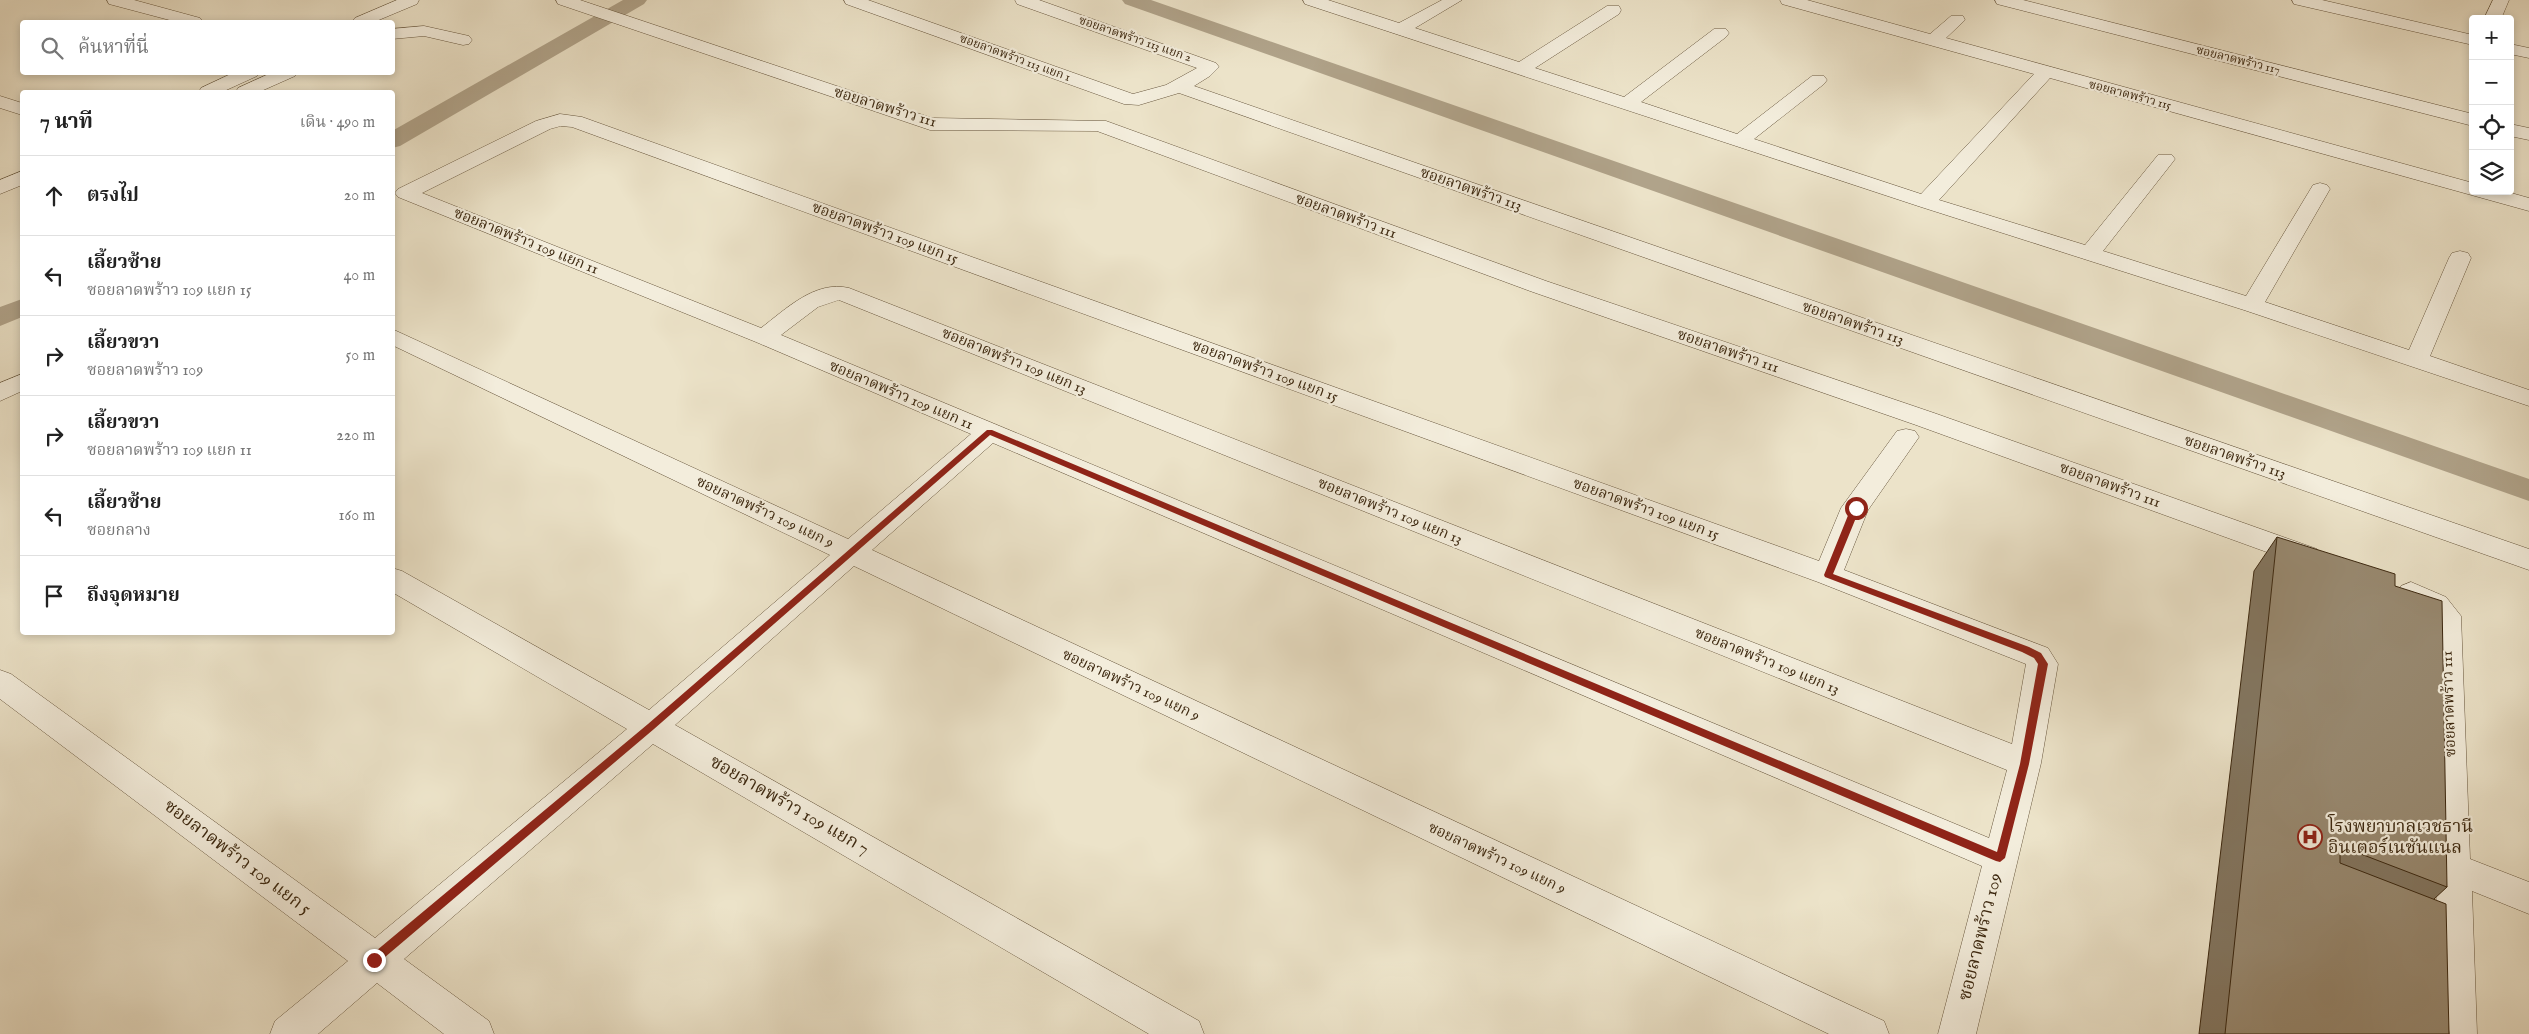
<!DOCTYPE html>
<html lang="th">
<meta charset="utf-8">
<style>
body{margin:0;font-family:"IM FELL English","Noto Serif Thai",serif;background:#f2f2f2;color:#222}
.controls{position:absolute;right:15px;top:15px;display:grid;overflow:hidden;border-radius:5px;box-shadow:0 2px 8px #0003}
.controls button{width:45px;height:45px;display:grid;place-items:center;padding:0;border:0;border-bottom:1px solid #e0e0e0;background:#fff;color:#222;font:25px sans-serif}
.stop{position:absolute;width:15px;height:15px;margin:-11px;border:4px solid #8f2418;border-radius:50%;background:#fff}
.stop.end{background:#8f2418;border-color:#fff;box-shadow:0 1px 5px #0008}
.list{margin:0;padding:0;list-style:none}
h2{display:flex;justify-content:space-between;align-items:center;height:65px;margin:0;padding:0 20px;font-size:21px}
h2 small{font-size:16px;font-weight:400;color:#767676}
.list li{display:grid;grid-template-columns:32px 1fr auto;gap:15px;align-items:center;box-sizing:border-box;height:80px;padding:0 20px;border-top:1px solid #e0e0e0}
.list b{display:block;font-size:19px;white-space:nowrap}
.list p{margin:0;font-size:16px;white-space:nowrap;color:#767676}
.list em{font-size:16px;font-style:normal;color:#767676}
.icon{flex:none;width:28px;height:28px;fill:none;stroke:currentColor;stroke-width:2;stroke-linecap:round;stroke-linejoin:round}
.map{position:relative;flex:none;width:2529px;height:1034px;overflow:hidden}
.search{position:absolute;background:#fff;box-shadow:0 2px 8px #0003;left:20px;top:20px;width:375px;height:55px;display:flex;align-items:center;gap:12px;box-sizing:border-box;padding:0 18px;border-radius:5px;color:#767676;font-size:19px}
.panel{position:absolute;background:#fff;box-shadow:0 2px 8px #0003;left:20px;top:90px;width:375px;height:545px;border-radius:5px}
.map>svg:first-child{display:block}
</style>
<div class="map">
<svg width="2529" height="1034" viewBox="0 0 2529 1034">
<rect width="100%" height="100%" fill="#ece3c9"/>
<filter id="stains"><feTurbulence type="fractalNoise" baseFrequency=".004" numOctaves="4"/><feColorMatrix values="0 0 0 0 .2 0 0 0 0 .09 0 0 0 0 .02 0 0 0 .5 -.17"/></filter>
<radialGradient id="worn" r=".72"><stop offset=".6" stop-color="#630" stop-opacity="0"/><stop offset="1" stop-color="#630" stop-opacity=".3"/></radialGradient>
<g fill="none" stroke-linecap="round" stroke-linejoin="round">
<!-- canal -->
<path fill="#b0a38a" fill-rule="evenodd" d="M623,0H647L644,4L400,146L392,148V131Z
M1122,0H1151L2529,479V501L1125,4Z
M22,299V317L0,326V307Z"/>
<defs>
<path id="minor" d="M107,0H134L200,18L203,22H177L109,4Z
M397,0H419L417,4L374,22H352L355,18Z
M556,0H580L932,118L1106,121L1546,281L1934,413L2317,549L2321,556L2317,563L2307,566L2297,563L1916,425L1530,291L1097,131L930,130L558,4Z
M844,0H868L1133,94L1166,85L1197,68L1017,4L1015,0H1039L1216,63L1219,67L1210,76L1194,86L2529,549V570L1179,93L1139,105L1124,104L846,4Z
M1303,0H1328L1399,23L1442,0H1462L1415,28L1519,62L1607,6H1619L1621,10L1619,14L1535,68L1624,97L1714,29H1726L1729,33L1726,37L1641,102L1737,134L1812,76H1824L1827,80L1824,84L1754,139L1921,194L2034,74L1782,4L1780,0H1807L1930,34L1951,16H1963L1965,20L1946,38L2473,183V191H2504L2529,198V211L2050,78L1939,200L2085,245L2158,155H2172L2175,159L2172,163L2103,251L2246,296L2313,185L2320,183L2327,185L2330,189L2265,302L2409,350L2449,258L2452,253L2460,251L2468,253L2471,258L2430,356L2529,390V406L2244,310L1918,206L1305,4Z
M1995,0H2023L2473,114V126L1997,4Z
M2292,0H2322L2473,35V45L2294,4Z
M2493,0H2509L2501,19H2484Z
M424,26L469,36L472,40L469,44L463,45L424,36L392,39V29Z
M2510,44L2529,48V58L2510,54Z
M235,72H260L257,76L222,92H199L201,88Z
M273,72H298L295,76L259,92H236L238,88Z
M0,96L22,103V115L0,108Z
M560,114L582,117L1819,561L1841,508L1897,431L1906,429L1915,431L1919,437L1868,510L1844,570L2048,648L2058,664L2041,763L1976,1034H1938L1982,866L993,443L872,550L1884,1021L1889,1034H1829L854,566L675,725L1199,1021L1204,1034H1149L653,744L404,959L489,1021L494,1034H444L377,983L318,1034H270L275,1021L348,961L0,699V670L11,674L375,938L627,729L392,592V568L402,571L649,710L830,555L392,345V329L848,539L971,434L756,342L398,197L395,193L398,189L536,121ZM561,126L572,127L1818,582L2026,664L2012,744L849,288C815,280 786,309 761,328L422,193L550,129ZM839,300L2007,770L1989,838L781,335L818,307Z
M2510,124L2529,128V140L2510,136Z
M22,171V185L0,194V180Z
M22,374V391L0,401V383Z
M2411,582L2446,597L2461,616L2470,859L2529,882V914L2472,891L2477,1034H2439L2431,619C2421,607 2404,606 2396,593L2401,586Z"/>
</defs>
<!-- minor casing -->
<use href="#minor" stroke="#68573e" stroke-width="1"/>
<!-- minor -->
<use href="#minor" fill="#f3eddc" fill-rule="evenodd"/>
</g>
<!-- wall -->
<path fill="#837660" stroke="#3c2810" d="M2277,537L2447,887L2434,899L2449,1034H2199L2254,571Z"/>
<!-- building -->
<path fill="#988970" stroke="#3c2810" d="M2277,537L2395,574V586L2442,601L2447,887L2340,846V863L2446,904L2449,1034H2225Z"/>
<!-- route -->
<path fill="#8f2418" d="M987,430H992L1997,852L2020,764L2038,664L2034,658L2022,652L1825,577L1824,575L1851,508L1858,506L1860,508L1833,574L2029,647L2041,653L2048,664L2029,764L2005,858L2000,862L1996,861L990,435L654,729L378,963H370V956L648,724Z"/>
<!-- icons -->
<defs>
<symbol id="hospital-ring" viewBox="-11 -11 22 22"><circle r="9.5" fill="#f3eddc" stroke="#8f2418" stroke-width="1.5"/><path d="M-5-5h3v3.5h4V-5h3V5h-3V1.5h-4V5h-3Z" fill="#8f2418"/></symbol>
</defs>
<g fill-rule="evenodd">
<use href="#hospital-ring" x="2296" y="823" width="28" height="28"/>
</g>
<g text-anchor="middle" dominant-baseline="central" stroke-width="4.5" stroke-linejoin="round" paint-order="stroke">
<!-- far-street labels -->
<g font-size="12" fill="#3c2810" stroke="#f3eddc">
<text transform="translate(1135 39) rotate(19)">ซอยลาดพร้าว 113 แยก 2</text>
<text transform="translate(1015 58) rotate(20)">ซอยลาดพร้าว 113 แยก 1</text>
<text transform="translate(2238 60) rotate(14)">ซอยลาดพร้าว 117</text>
<text transform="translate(2130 95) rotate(15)">ซอยลาดพร้าว 115</text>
</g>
<!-- street labels -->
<g font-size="15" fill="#3c2810" stroke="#f3eddc">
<text transform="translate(885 107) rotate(17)">ซอยลาดพร้าว 111</text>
<text transform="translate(1471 189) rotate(19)">ซอยลาดพร้าว 113</text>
<text transform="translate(1346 216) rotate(20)">ซอยลาดพร้าว 111</text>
<text transform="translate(885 233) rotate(20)">ซอยลาดพร้าว 109 แยก 15</text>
<text transform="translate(526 241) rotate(22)">ซอยลาดพร้าว 109 แยก 11</text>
<text transform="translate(1853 323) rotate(19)">ซอยลาดพร้าว 113</text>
<text transform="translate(1728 351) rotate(19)">ซอยลาดพร้าว 111</text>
<text transform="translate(1014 361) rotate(22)">ซอยลาดพร้าว 109 แยก 13</text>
<text transform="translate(1265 371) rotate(20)">ซอยลาดพร้าว 109 แยก 15</text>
<text transform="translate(901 395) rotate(23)">ซอยลาดพร้าว 109 แยก 11</text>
<text transform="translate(2235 457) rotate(19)">ซอยลาดพร้าว 113</text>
<text transform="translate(2110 485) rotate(20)">ซอยลาดพร้าว 111</text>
<text transform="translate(1646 509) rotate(20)">ซอยลาดพร้าว 109 แยก 15</text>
<text transform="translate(1390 511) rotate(22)">ซอยลาดพร้าว 109 แยก 13</text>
<text transform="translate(765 512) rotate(25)">ซอยลาดพร้าว 109 แยก 9</text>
<text transform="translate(1767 661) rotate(22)">ซอยลาดพร้าว 109 แยก 13</text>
<text transform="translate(1131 685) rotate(25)">ซอยลาดพร้าว 109 แยก 9</text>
<text transform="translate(2449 704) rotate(-92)">ซอยลาดพร้าว 111</text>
<text transform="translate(1497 858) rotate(25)">ซอยลาดพร้าว 109 แยก 9</text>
</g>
<!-- near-street labels -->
<g font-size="18" fill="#3c2810" stroke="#f3eddc">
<text transform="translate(789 806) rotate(30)">ซอยลาดพร้าว 109 แยก 7</text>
<text transform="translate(237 858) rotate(37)">ซอยลาดพร้าว 109 แยก 5</text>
<text transform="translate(1981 937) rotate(-76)">ซอยลาดพร้าว 109</text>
</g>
<!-- near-poi labels -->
<g font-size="18" fill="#3c2810" stroke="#f3eddc" text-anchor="start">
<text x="2328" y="827">โรงพยาบาลเวชธานี<tspan x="2328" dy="21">อินเตอร์เนชันแนล</tspan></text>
</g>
</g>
<rect width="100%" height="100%" filter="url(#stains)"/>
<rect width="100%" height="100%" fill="url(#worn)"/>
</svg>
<div class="controls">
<button>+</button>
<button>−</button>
<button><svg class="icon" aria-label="locate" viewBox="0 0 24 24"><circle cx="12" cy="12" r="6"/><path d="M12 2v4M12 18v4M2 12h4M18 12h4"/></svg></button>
<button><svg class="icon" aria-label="layers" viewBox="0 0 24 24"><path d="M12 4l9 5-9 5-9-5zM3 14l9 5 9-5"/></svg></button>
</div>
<div class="stop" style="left:1856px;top:508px"></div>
<div class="stop end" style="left:374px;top:960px"></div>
<div class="search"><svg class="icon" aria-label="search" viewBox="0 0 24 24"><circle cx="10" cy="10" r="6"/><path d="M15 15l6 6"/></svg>ค้นหาที่นี่</div>
<section class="panel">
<h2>7 นาที<small>เดิน · 490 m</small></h2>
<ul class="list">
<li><svg class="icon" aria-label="ahead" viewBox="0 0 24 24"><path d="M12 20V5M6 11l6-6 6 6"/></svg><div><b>ตรงไป</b></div><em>20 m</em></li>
<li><svg class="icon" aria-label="left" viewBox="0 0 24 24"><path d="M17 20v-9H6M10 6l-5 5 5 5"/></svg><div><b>เลี้ยวซ้าย</b><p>ซอยลาดพร้าว 109 แยก 15</p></div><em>40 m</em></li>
<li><svg class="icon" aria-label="right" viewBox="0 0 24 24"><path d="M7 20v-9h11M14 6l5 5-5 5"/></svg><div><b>เลี้ยวขวา</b><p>ซอยลาดพร้าว 109</p></div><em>50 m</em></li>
<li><svg class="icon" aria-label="right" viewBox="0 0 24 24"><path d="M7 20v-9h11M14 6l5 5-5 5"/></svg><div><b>เลี้ยวขวา</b><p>ซอยลาดพร้าว 109 แยก 11</p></div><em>220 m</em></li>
<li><svg class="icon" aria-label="left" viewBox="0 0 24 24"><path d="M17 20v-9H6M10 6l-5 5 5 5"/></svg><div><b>เลี้ยวซ้าย</b><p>ซอยกลาง</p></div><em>160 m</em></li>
<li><svg class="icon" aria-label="arrive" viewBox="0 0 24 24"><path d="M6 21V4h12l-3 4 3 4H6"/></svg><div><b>ถึงจุดหมาย</b></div></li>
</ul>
</section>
</div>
